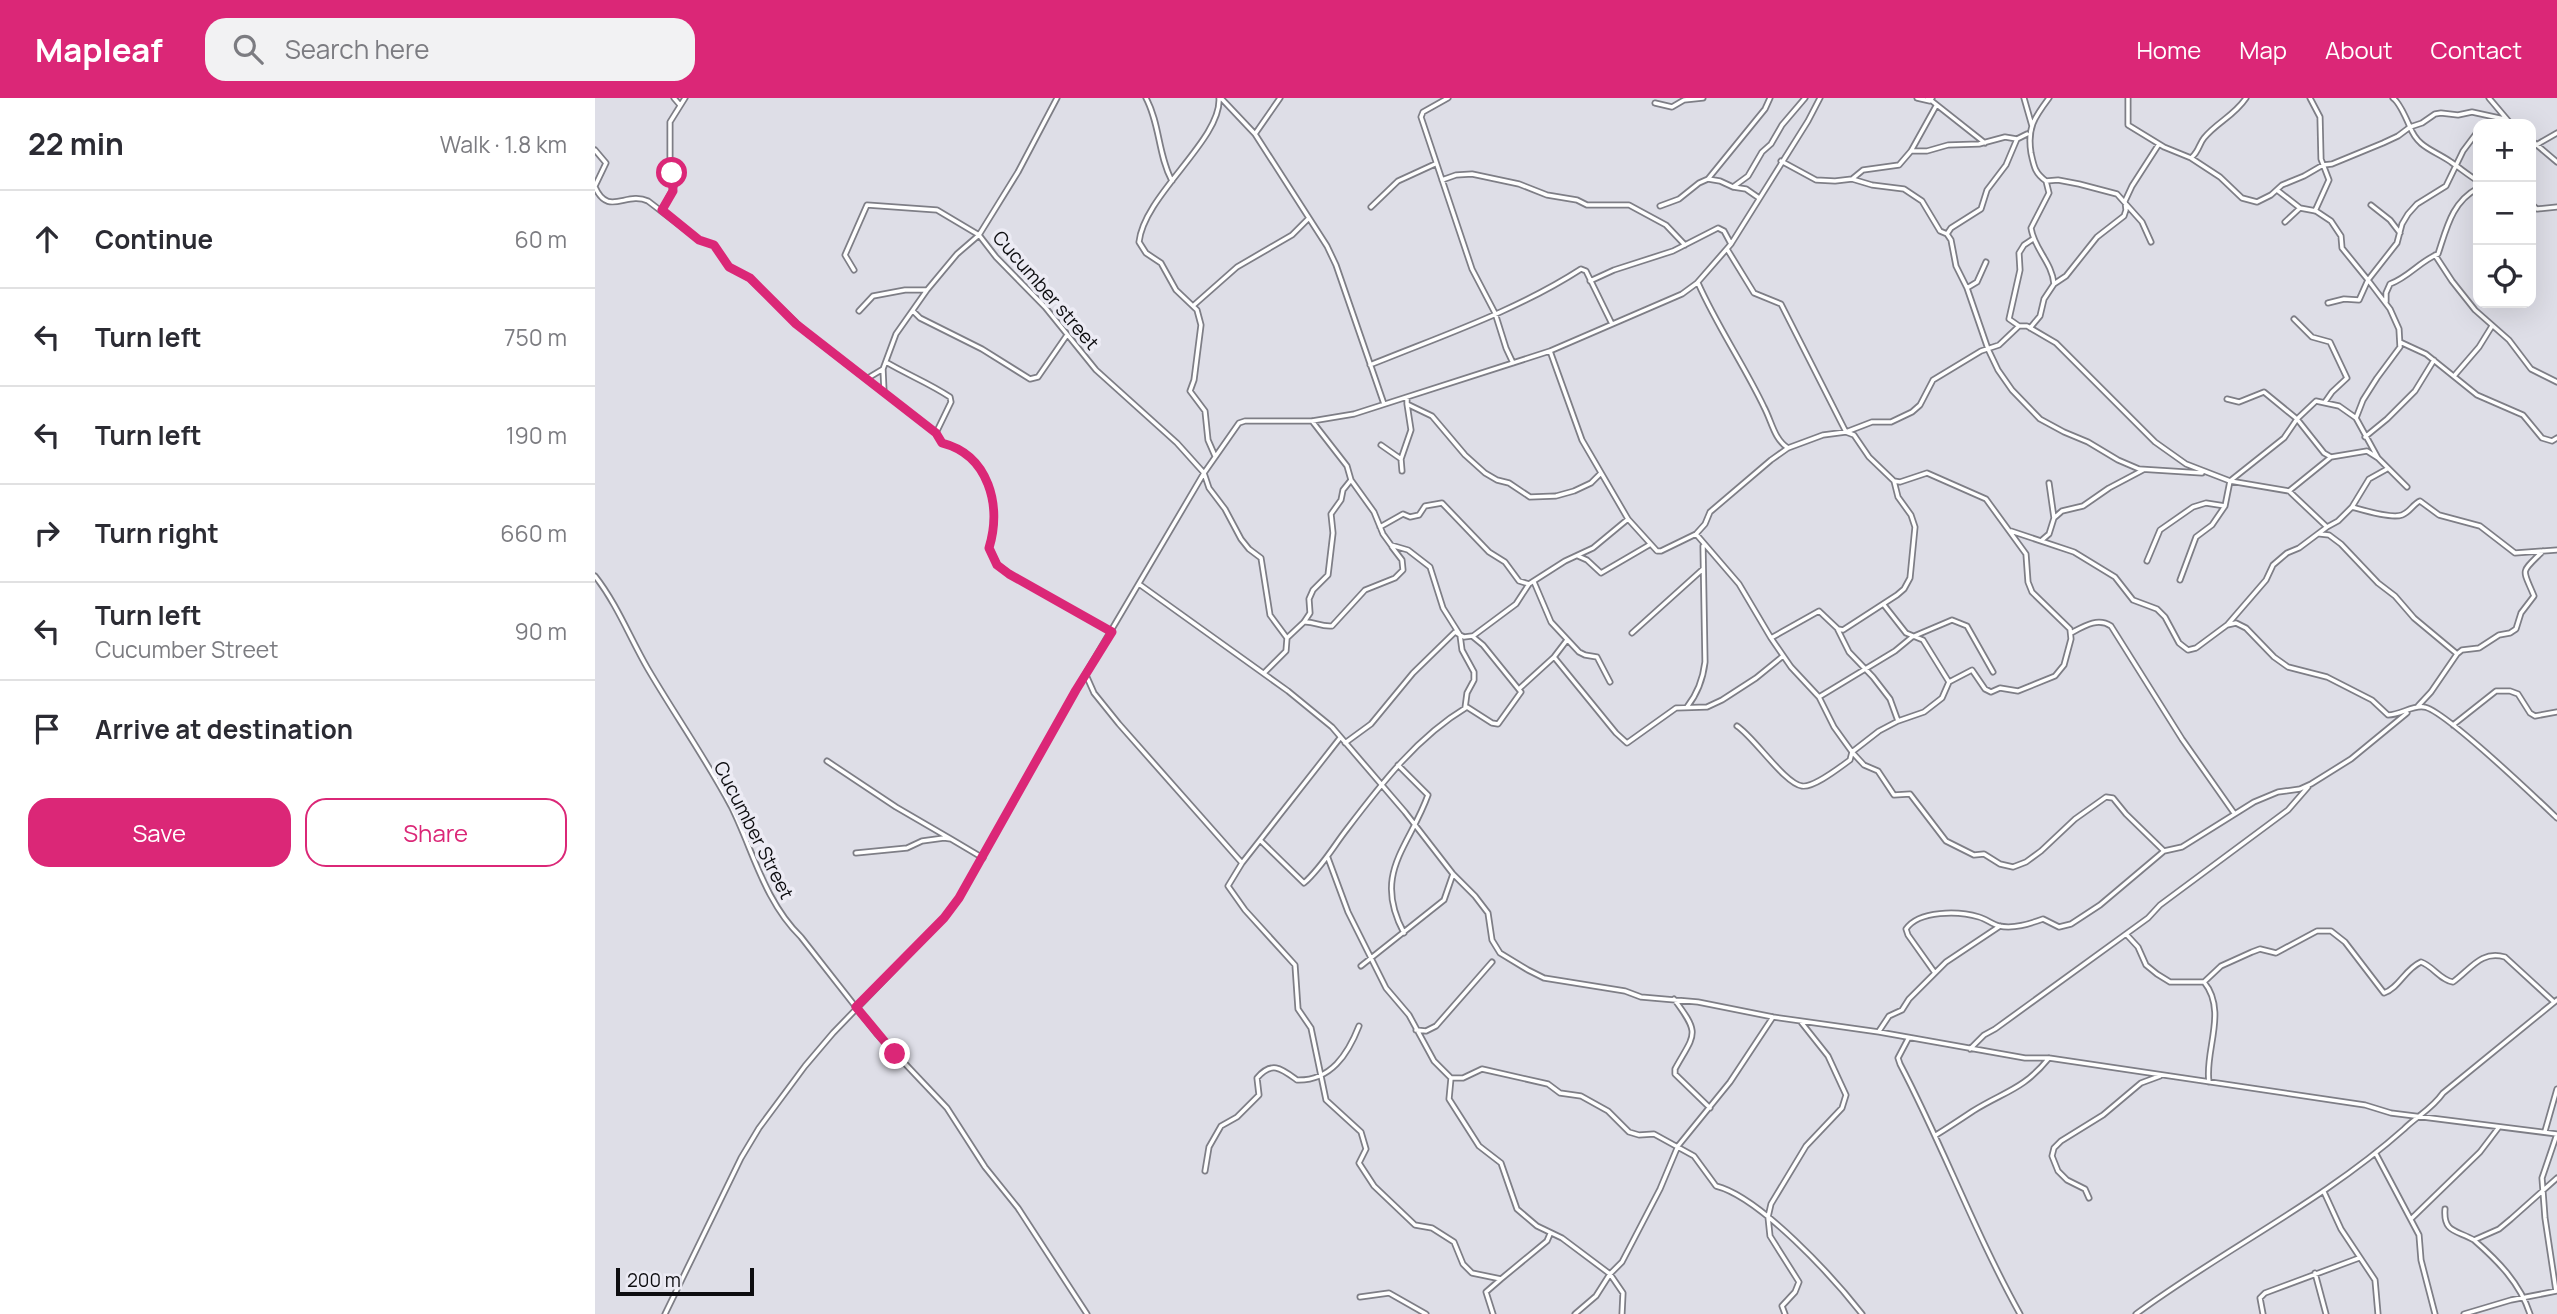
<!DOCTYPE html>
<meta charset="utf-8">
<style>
body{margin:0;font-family:Manrope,sans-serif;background:#f2f2f3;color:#2b2b33}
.controls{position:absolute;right:21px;top:21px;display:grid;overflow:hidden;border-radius:14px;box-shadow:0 7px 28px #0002}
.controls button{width:63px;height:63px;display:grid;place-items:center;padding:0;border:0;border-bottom:2px solid #e1e1e2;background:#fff;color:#2b2b33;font:35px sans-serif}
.scale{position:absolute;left:21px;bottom:18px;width:138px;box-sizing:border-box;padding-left:7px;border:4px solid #0d0d10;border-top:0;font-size:19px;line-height:24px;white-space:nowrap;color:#0d0d10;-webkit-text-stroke:5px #ecebf4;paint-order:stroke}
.stop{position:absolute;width:21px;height:21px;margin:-16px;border:5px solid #db2777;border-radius:50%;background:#fff}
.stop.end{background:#db2777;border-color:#fff;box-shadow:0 2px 7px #0008}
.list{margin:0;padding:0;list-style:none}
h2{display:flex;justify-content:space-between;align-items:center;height:91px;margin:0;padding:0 28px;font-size:30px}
h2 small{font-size:23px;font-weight:400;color:#7c7c81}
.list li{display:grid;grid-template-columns:46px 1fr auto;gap:21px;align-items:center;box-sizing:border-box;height:98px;padding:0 28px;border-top:2px solid #e1e1e2}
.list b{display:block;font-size:26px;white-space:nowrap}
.list p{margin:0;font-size:23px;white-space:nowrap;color:#7c7c81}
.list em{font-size:23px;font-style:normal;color:#7c7c81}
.actions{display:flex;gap:14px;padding:21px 28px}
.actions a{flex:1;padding:16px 0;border:2px solid #db2777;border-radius:21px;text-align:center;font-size:24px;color:#db2777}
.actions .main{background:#db2777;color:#fff}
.icon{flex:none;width:38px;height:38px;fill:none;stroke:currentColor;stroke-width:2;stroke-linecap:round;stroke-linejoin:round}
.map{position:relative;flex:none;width:1962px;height:1216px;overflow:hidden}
header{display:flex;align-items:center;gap:42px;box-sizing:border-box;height:98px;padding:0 35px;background:#db2777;color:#fff}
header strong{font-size:33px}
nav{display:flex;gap:38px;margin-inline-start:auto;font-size:24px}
.search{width:490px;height:63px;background:#f2f2f3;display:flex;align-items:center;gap:18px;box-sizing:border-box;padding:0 24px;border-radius:21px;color:#7c7c81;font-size:26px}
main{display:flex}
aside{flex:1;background:#fff}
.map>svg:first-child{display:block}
</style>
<header>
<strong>Mapleaf</strong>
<div class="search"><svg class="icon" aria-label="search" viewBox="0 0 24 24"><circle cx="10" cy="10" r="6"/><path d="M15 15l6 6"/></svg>Search here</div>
<nav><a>Home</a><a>Map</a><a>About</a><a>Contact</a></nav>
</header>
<main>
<aside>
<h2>22 min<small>Walk · 1.8 km</small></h2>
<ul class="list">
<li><svg class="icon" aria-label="ahead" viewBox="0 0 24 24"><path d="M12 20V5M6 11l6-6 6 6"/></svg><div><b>Continue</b></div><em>60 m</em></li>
<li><svg class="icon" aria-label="left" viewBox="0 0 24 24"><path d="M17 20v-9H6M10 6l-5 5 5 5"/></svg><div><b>Turn left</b></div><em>750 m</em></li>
<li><svg class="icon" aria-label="left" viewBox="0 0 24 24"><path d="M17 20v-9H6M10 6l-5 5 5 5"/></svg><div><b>Turn left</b></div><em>190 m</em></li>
<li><svg class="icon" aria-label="right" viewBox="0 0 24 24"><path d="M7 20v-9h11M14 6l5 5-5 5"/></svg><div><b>Turn right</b></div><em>660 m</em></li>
<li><svg class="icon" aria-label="left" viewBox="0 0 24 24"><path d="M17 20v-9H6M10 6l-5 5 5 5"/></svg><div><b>Turn left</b><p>Cucumber Street</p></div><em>90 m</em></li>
<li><svg class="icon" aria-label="arrive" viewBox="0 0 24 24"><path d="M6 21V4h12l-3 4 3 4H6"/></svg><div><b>Arrive at destination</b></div></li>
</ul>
<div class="actions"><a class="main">Save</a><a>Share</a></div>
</aside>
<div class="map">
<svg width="1962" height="1216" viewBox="0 0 1962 1216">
<rect width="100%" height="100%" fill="#dedee7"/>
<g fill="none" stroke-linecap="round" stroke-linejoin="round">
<defs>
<path id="street" d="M79,0L85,7
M462,0L423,74L384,137L401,159L450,209L501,272L582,345L609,375L614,390L630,411L646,441L654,451L666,460L675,517L692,540
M551,0C565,26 563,57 577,83
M626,0L660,36L732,148L741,167L789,306
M853,0L828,14L826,19L877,171L900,215L911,250L918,265
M1322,0L1335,3L1337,0
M1333,0L1390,45
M1429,0L1437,28
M1454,0C1439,20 1432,30 1436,55C1439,69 1440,75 1451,83L1463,82L1484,86L1522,96L1547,124L1556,144
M1533,0V27L1569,49L1596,60L1625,79L1647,100L1662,104L1676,97L1687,87L1709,78L1728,67L1737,66L1788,45L1803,38L1815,29C1823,50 1839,52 1856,64C1865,70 1873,77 1883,83
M1715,0L1725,19L1726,61L1734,82L1720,113
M1798,0C1804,4 1812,22 1815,29L1827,25L1840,16L1846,15L1863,17L1877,14L1909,21
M1894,0L1916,26
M1060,5L1077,9L1089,2L1108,0
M660,36L685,0
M1936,42L1962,64
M1936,50L1962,35
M0,52L11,65L0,88
M1316,53H1332L1353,47L1384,46L1410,39L1422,41
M1597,59C1604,53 1604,46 1609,40C1622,24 1639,18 1651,0
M1186,63L1221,82L1240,83L1257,81L1277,87L1309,91L1327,103L1345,133L1352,136L1356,142L1361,168L1372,190L1393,251L1403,272L1417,292L1445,321L1469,334L1493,344L1523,362L1544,371L1607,375
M1113,81L1170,11L1175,0
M1257,81L1268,72L1304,67L1316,53L1341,8
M847,82L861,77L877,76L924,86L952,97L982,102L992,107H1034L1071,127L1090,147
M1451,83L1454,95L1436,130C1439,151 1457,164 1459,186
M0,89C13,119 31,93 53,103L104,142L119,147L134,169L154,180L213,236L341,335L347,345C394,357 406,408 394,449L402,466L414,476L517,534
M1138,89L1153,78L1167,54L1176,46L1187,27L1210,0
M1682,92L1705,110
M1936,106L1942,111L1962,109
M1776,107L1795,122L1805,135
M1065,108L1084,101L1104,85L1113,81L1125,83L1138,89L1151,91L1164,100
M776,109L803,83L840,66
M67,112L79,89L75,61V24L90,0
M1690,124L1705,110L1721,113L1736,123L1746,138L1747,150L1773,182L1764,202L1749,201L1733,205
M1352,136L1356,130L1386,111L1392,92L1411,67L1422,41L1432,36
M1132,151L1159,195L1186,206L1251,334L1277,324H1296L1317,314L1325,307L1338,282L1386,253L1404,247L1424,228H1432L1461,245L1560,344L1591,366L1635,383L1694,393L1732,429L1743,423L1757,409C1768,412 1796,421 1807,417C1815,414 1818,406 1825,403L1844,417L1885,428L1920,455L1962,452
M1840,157L1857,183L1880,212L1914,242L1936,271L1962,284
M259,172L250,157L272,107L342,112L384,137L362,156L332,192L301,236L288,271L289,293
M995,183L1019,172L1078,153L1123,130L1129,133L1136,146
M1103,185C1122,228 1149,267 1169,309C1177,324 1179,341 1193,350
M1372,190L1382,184L1391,164
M1791,204V195L1795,186C1814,179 1825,163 1843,156C1852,129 1857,104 1883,90
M599,207L642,169L697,137L714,120
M264,213L278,198L310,192H331
M318,213L325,220L387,251L435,281L443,279L472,237
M1699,221L1717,239L1735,244L1752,280L1737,294L1730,304
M1424,228L1414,221L1425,172L1424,155L1429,147L1438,141
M1435,230L1445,218L1449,201L1459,186L1471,178L1502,139L1529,118L1531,112L1530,103L1537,88L1564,46
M1805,244L1831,256L1882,297L1928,317L1947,340L1957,343L1962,340
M955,253L987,342L1033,421L1062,453H1066L1101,436L1110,426L1115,414L1176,362L1193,350L1228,337L1251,334L1259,337L1274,359L1299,383L1305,384L1332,375L1391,401L1431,456L1433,484L1437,494L1475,531L1476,541L1469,567L1460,578L1423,593L1405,590L1396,594L1390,591L1377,572L1354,584
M291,264C313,277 334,285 355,299L356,304L341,335
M775,267C846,238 921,213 986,171L991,173L1017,226
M1859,278L1884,249L1897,228
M273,280L288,271
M812,299V306L837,318L870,357L890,375L902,382L914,385L935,399L961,398L979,393L996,385L1005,376
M1632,301L1644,304L1669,294L1702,321L1729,355L1736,359L1772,353L1783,360
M1761,320L1783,360L1812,389
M1770,339L1792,321L1820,293L1839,262
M786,347L806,361
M620,358L613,342L610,313L595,293L599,282L606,227L602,212L581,192L566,165L551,155L544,144C549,97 627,41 624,0
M807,373L806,361L816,332L812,306
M1454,385L1459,420
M1694,393L1736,359
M1757,409L1774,381L1792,371
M785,429L808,416L815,419L824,417L830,408L847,405L894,454L910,464L924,483L934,486
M1416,433L1479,454L1520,479L1538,502L1562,511L1570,519L1584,545L1593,552L1601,550L1632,527L1641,525L1651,530L1679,559L1693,569L1732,579L1777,602L1793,617C1806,617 1817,607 1829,609C1848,611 1943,702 1962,720
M1101,436L1144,486L1176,540L1196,569L1224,599L1239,629L1257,654L1269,667L1283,673L1299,697L1315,696L1351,743L1379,757L1389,756L1405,766L1418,769L1431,764L1446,753L1480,721L1511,699L1518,700L1531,716L1569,753
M1725,436L1734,437L1746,446L1783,485L1800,498L1819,520L1861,555
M1447,442L1454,436L1459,420L1467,413L1488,408L1514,390L1548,372
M983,458L992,462L1006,475L1054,447
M1552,463L1565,432L1598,409L1611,405L1630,408
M0,478C22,506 35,540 53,571C80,617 111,661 136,708C158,752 169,803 206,839L282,936L352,1010L390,1069L423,1110L492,1216
M1585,482L1601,439L1617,427L1630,408L1635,383L1689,340L1702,321L1721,303L1744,308L1761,320L1768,302L1782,280L1805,249L1804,231L1795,211L1773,182L1802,145L1807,126L1813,116L1822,106L1851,88L1868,53L1883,33
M939,484L956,524L984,554L990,557L1002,559L1015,584
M544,486L693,593L737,629L810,714L858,776L880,798L893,815L897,842L905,855L933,872L949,880L1030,893L1046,899L1103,904L1178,919L1284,934L1430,960H1454L1770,1007L1796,1015L1962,1036L1947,1080L1950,1120L1961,1193
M709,524C719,523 725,529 737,528L770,492L800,480L808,472L807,462L797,449
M1633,526L1671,482L1678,467L1692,455L1704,450L1732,429
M1243,532L1254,554L1278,579L1295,601L1303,623
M1037,535L1108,471
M1476,535C1489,528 1503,519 1516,528L1587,641L1639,715
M878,538L921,506L934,486L970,463L998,450L1033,421
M1176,540L1224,513L1243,531L1248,532L1302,497L1309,491L1315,480L1320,429L1316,417L1303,399L1299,383
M959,559L1021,635L1032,645L1081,610L1112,609L1127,602L1161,580L1188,558
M669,575L691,553L692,540L709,524L715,515L714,501L718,492L733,477L738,435L736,416L746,402L748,392L756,382
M491,577L499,595L524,626L647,765L633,788L650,812L700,867L703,911L716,930L731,1002L766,1034L771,1051L764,1065L779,1088L820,1127L837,1130L859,1144L868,1166L877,1175L906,1181L952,1143L955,1136
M925,590L959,559L972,542
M1224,599L1300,553L1317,539L1357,522L1372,528L1398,574
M1823,608L1836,594L1862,556L1867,552L1884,550L1904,537L1915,535L1921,531L1926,515L1939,498C1927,469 1925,476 1948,453
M1092,609C1103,595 1108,581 1110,564L1108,448
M1858,627L1901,593H1915L1923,596L1935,615L1940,618L1962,614
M1142,628C1159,639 1190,686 1207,688C1219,690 1245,669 1255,662L1257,654L1284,633L1303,623L1329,614L1347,600L1354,584L1328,542L1311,535L1289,507
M750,645L776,626L818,575L860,534L865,537L867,552L879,574V582L872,595L870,610
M232,663L301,709L356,741
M803,667L833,697C814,750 777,775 809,835
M666,743L709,785C727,769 738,749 752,731C787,685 822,639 872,609L897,625L903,626L926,594L888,547L877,538L869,539L865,537L848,510L835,469L813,452L796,447L788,436L779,414L756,382L752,368L717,323
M261,755L312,750L327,743L349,740L356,741L388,760
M733,760L753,814L791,890L814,917L839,963L856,980L854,1001L884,1048L906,1065L922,1111L942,1128L967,1140L1015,1176L1028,1195L1027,1216
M647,765L745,640
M1531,836L1543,849L1551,867L1562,876L1575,884H1609C1633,913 1609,954 1614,984
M766,868L849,802L858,776
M1340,875L1313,837L1311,831C1324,812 1364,813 1384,819C1391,821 1397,826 1404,828C1419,831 1434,826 1448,821L1464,829L1476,826L1505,807L1569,753L1587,749L1659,704L1683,694L1705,691L1716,686L1756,661L1812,615
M1609,884L1626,868L1657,854L1665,851L1681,855L1722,833H1736L1750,844L1789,895C1804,890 1810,871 1826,864C1838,868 1845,882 1858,884C1876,871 1886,852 1910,859L1959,904
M1079,901C1106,937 1100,935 1080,971V976L1115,1010
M821,932L831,933L841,928L897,864
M1284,933L1294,918L1307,912L1314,901L1351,864L1405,828
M1313,941L1303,960L1305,966C1348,1048 1380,1135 1425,1216
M1375,951L1389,937L1400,931L1553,820L1565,807L1693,712L1713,689
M856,980H868L887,971L953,986L965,995L986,998L1013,1013L1034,1034L1044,1037L1059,1036L1099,1058L1121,1088C1165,1099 1238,1179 1267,1216
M1950,1033L1962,991
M1341,1037C1354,1029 1366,1021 1378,1013C1410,993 1428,992 1454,960
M1781,1056L1824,1137L1826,1162L1840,1216
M610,1073L614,1049L626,1028L642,1019L664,997L662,980C677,962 687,971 702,982C736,983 753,956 764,928
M1729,1094L1746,1131L1780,1182L1783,1216
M1494,1100L1490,1091L1472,1082L1463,1073L1457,1058L1459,1050L1466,1043L1508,1017L1546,985L1565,978
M1850,1111C1848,1135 1862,1132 1879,1142L1904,1131L1916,1121L1962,1080
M1817,1120L1885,1054L1904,1029
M1879,1142C1903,1163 1925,1185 1935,1216
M1720,1175L1731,1216
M765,1199L794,1195L831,1216
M70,1216L146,1060L164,1030L210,968L238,935L349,820L364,800L481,592L609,375L644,325L650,323H717L759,316L955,253L1087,196L1102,185L1136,146L1213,23L1225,0
M898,1216L891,1194L906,1181
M980,1216L1001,1198L1015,1176L1027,1164L1065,1091L1083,1048L1135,984L1178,919
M1190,1216L1187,1208L1200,1194L1204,1184L1175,1138L1173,1119L1176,1106L1211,1048L1247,1010L1251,997L1233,958L1206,924
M1541,1216C1629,1151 1727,1104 1809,1031C1822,1018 1837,1011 1848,995L1962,902
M1668,1216L1665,1200L1670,1195L1764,1160
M1869,1216L1916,1202L1962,1193"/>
</defs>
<!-- street casing -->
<use href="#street" stroke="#7e7e86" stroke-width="7"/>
<!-- street -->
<use href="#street" stroke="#fff" stroke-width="3.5"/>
</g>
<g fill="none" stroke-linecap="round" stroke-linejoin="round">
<!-- route -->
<path stroke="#db2777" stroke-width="9" d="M77,75L78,93L67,112L104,142L119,147L134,169L155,180L201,226L341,335L347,345C394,357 407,408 394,450L402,467L414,476L517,534L481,592L364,800L349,820L261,909L300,956"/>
</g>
<g text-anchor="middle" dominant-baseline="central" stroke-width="7" stroke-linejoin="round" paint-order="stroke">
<!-- street labels -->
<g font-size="19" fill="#0d0d10" stroke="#ecebf4">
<text transform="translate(451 192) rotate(49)">Cucumber street</text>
<text transform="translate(159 732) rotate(63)">Cucumber Street</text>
</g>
</g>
</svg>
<div class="controls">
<button>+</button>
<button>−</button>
<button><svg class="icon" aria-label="locate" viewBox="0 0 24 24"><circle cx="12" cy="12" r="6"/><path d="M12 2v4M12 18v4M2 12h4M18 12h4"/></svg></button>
</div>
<div class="scale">200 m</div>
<div class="stop" style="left:77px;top:75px"></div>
<div class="stop end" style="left:300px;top:956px"></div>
</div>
</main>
